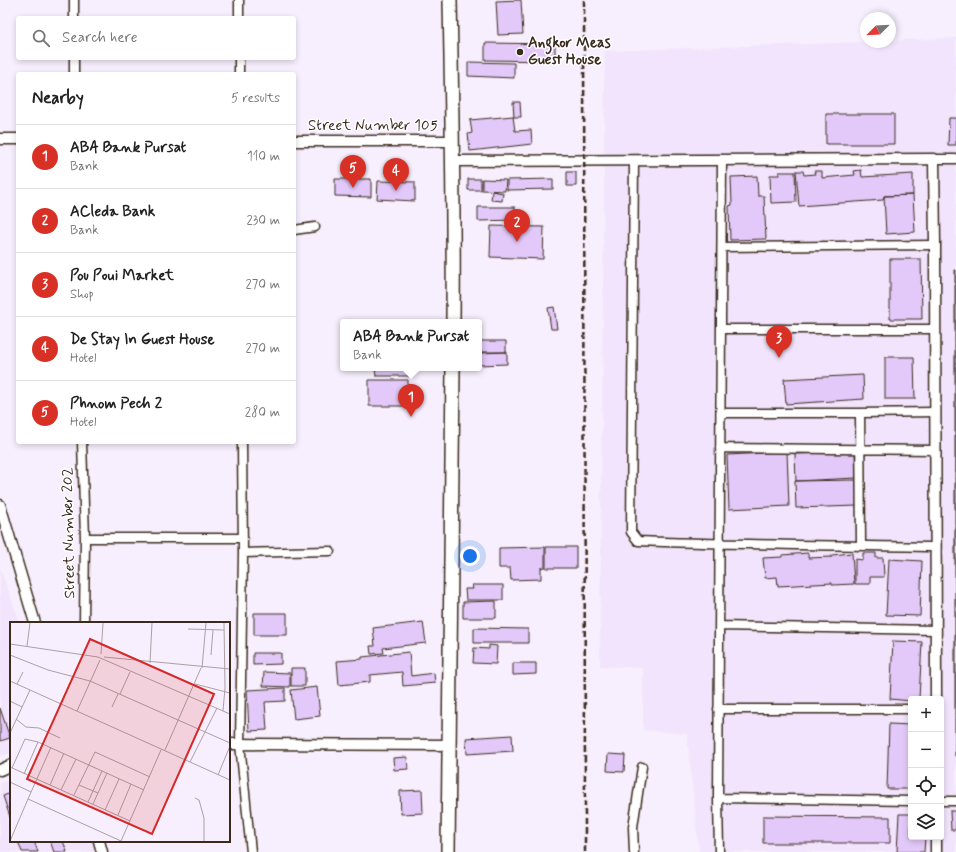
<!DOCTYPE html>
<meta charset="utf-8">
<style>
body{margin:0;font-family:Mynerve,sans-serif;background:#f6f6f6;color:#222}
.controls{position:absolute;right:12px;bottom:12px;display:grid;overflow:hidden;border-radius:4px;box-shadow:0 2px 6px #0003}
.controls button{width:36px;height:36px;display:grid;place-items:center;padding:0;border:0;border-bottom:1px solid #e0e0e0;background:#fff;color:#222;font:20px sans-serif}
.compass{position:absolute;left:860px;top:12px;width:36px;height:36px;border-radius:50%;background:#fff;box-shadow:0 2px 6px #0003;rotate:246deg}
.you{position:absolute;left:470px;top:556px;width:14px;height:14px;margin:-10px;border:3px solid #fff;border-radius:50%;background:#1a73e8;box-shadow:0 0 0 6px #1a73e833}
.badge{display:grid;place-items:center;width:26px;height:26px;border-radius:50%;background:#d93025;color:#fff;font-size:13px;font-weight:700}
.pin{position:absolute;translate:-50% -33px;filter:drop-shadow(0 1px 2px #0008)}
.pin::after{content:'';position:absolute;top:21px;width:14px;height:12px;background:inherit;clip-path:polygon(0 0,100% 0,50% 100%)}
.popup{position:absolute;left:340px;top:319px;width:142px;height:52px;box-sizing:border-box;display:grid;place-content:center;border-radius:4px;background:#fff;filter:drop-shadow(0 1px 3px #0005);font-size:13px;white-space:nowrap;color:#767676}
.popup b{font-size:15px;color:#222}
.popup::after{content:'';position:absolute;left:50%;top:100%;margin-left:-8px;border:8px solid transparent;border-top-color:#fff}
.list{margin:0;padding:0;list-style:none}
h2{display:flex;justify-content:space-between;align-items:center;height:52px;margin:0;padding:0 16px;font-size:17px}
h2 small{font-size:13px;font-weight:400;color:#767676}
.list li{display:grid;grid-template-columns:26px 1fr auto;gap:12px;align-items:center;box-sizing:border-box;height:64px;padding:0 16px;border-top:1px solid #e0e0e0}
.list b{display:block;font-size:15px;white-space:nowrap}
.list p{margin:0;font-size:13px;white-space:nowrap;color:#767676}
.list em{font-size:13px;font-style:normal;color:#767676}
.icon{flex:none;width:22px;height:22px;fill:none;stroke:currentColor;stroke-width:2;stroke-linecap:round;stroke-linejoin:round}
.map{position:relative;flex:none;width:956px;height:852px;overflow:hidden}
.search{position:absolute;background:#fff;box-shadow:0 2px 6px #0003;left:16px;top:16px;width:280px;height:44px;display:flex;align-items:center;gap:10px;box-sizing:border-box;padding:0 14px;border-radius:4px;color:#767676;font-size:15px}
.panel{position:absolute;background:#fff;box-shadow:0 2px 6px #0003;left:16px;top:72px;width:280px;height:372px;border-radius:4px}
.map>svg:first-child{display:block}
</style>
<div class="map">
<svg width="956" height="852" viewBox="0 0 956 852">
<rect width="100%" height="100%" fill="#f7effd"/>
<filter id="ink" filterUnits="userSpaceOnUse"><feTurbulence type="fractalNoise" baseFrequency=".025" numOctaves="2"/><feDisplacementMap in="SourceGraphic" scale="8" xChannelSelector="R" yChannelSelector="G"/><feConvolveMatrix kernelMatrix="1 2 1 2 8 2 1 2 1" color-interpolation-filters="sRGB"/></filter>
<g filter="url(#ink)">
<!-- built -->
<path fill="#f1e4fc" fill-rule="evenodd" d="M956,38V852H699L687,734L643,730V668L600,666L605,51L866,42H890V41ZM911,699H941V837H911Z
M0,568L20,623H11V753L0,756Z
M11,778V841H92L95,852H0V783Z"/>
<!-- building -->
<path fill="#e3c9f9" stroke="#3b2a1e" d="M521,0L523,34L498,35L496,1Z
M485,43L555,44V61L485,60Z
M468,62L514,63V78L468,76Z
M513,102H520L521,117H514Z
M826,114H894V144H826Z
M513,116L515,131L531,130L532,144L470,151L468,134L472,133L470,120Z
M949,118H956V145H948Z
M861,170L862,177L913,174V195L884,196L883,200L799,206L796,171H803L804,175L815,174L814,171H822V178L855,175L854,171Z
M567,172H576V186H567Z
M779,172H795L796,202L771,203L770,175H779Z
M757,176L758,196H764L766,239L730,240L729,206L732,205L731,177Z
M335,179H371V197L335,196Z
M468,179H481V190H468Z
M482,179L506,180L505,191L482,190Z
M553,179V189L507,190V180Z
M378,181L415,182V201L377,199Z
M492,191L503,193L502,201L491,200Z
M913,195L915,232L886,234L884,196Z
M478,207H515L516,220L478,221Z
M491,226L544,227L543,259L490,257Z
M890,259H921L922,319H890Z
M955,270H956V756H955Z
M554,307L557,329H551L548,308Z
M479,341H506V352H479Z
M507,352V364L479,365V353Z
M885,357H914L915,399H885Z
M375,368H410V376H376Z
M863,375L864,399L786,404L784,379Z
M369,380H408V406H369Z
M787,452L789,506L729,509L727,455Z
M855,452L856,478L796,481L795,454Z
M856,480L857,506L796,508L795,481Z
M545,547V567L541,568V579L511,580L510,568H499V548Z
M546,547H576V568H546Z
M808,553V558L832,557V555L852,553L854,584L832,585V583L778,586L777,577L765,578L763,558L782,557V555Z
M863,553H876V558H883L884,577H870V584H855V559L863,560Z
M889,559L922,561L920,616L886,615Z
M472,585H503V600H466L465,589H473Z
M496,601V618H463V602Z
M254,613H287V635H254Z
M423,622L426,643L383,648L384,653L371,654L370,646H375L373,628Z
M474,628L528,629V643H474Z
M893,641L922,642L919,699H911V701L890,699Z
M489,645L497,646L496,664L473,663L474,648L489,649Z
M409,652L411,676L434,673L435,683L403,686L402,672L370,675V682L339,685L337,661L362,659V657Z
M253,653H281V664L253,665Z
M513,663H536V674L513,675Z
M291,668H305V686H291Z
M264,672L290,673V687L263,686Z
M317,687L320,716L294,719L291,690Z
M285,688V701L265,702L267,730L249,731L247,690Z
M0,708L10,738L0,741Z
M889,724L911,725V789H887Z
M512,735L513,751L467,754L466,738Z
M608,754L625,755L624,772L607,771Z
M407,757L408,769L394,770L393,758Z
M422,790L423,813L401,814L400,791Z
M11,793V820L3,796Z
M950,811H956V830H951Z
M899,814H911V837H925L924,852H897Z
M763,816L890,817V843H763Z
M18,841H34L38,852H22Z
M50,841H63L67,852H54Z"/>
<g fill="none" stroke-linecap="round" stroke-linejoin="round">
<defs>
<path id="minor" d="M239,0V18
M74,18V0
M239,58V74
M74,74V58
M934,159H956
M634,160L631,532L638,541C737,545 837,545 936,547
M294,230L315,227
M722,247L935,245
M721,329H935
M721,413H860L935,412
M860,413L861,545
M82,442L85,538L84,623
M242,442L243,553L240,744L251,852
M720,448L936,450
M85,538H242
M243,553L330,551
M719,626L936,630
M718,709H911
M718,798L911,801
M941,801H956
M634,852L633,827L642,767
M719,852L718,798L722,160"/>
<path id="tertiary" d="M0,139H18
M294,141H452
M453,161L934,159L935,245L936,699
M0,505L35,623
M229,744L450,745
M0,770L11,765
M99,841L102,852
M936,852V837"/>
<path id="primary" d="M450,0C452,107 454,215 453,322
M448,852L453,368"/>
</defs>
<!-- minor casing -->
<use href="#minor" stroke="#3b2a1e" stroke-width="11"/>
<!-- tertiary casing -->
<use href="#tertiary" stroke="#3b2a1e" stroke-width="13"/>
<!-- primary casing -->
<use href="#primary" stroke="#3b2a1e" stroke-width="16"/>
<!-- minor -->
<use href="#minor" stroke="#fff" stroke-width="8"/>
<!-- tertiary -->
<use href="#tertiary" stroke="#fff" stroke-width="10"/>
<!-- primary -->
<use href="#primary" stroke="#fff" stroke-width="13"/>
<!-- rail -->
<path stroke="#3b2a1e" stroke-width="2.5" stroke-dasharray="6 3" stroke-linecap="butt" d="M584,0L585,852"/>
</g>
</g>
<!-- markers -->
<circle fill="#3b2a1e" stroke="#fff" stroke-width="1.5" cx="520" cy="52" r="4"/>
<g text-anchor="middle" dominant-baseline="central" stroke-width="3" stroke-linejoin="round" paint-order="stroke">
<!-- poi labels -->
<g font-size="15" font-weight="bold" fill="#3b2a1e" stroke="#fff" text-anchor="start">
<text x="528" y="43">Angkor Meas<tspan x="528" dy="17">Guest House</tspan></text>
</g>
<!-- street labels -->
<g font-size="15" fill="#3b2a1e" stroke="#fff">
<text x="373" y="126">Street Number 105</text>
<text transform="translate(69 533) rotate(-91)">Street Number 202</text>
</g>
</g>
<!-- overview -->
<g transform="translate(10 622)">
<rect width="220" height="220" fill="#f7effd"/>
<path fill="none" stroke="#aca0a4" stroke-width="1" d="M178,7L214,8M0,22L88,35L220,92M17,24L20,1M91,32L93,1M0,33L38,48L80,59L220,121M201,33L203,8M94,35L220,47M140,41L142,1M192,46L196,1M0,59L220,158M7,62L13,50M185,62L220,71M110,72L120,50M0,79L12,85M102,85L108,72M67,89L90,38M213,89L215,66L214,1M6,97L16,105L29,106L50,116M0,111L20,68M41,125L18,177L111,219M155,128L191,46M180,140L207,86M0,145L120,199M2,146L15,117L28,120M14,152L28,120L134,168M208,153L220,124M0,160L21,170M40,163L54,131M69,163L88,171M51,168L66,137M64,173L85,130L140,155M185,176L189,178L194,196V219M78,180L92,149M83,182L97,151M95,188L109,157M108,193L121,162M0,219L18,177M111,219L151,128"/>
<path fill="#d62828" fill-opacity="0.15" stroke="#d62828" stroke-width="2" d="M80,17L204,72L142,212L17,157Z"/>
<rect width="220" height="220" fill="none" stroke="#3b2a1e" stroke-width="2"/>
</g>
</svg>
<div class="controls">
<button>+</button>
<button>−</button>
<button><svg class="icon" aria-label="locate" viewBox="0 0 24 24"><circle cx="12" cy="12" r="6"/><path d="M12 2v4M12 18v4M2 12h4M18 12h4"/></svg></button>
<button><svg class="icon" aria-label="layers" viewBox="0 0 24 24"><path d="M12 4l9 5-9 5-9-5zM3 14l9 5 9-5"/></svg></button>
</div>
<svg class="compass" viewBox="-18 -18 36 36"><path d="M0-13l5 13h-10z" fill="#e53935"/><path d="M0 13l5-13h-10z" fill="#767676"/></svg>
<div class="you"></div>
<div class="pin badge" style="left:411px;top:417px">1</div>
<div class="popup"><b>ABA Bank Pursat</b>Bank</div>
<div class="pin badge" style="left:517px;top:242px">2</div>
<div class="pin badge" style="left:779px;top:358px">3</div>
<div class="pin badge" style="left:396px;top:191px">4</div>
<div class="pin badge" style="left:353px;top:188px">5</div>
<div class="search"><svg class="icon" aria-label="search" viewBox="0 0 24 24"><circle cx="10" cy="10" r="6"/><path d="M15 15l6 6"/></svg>Search here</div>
<section class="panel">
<h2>Nearby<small>5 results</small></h2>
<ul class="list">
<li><span class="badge">1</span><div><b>ABA Bank Pursat</b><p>Bank</p></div><em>110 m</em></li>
<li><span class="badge">2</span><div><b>ACleda Bank</b><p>Bank</p></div><em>230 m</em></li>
<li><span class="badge">3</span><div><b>Pou Poui Market</b><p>Shop</p></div><em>270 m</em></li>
<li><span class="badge">4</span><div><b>De Stay In Guest House</b><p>Hotel</p></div><em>270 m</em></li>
<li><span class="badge">5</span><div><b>Phnom Pech 2</b><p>Hotel</p></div><em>280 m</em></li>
</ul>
</section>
</div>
